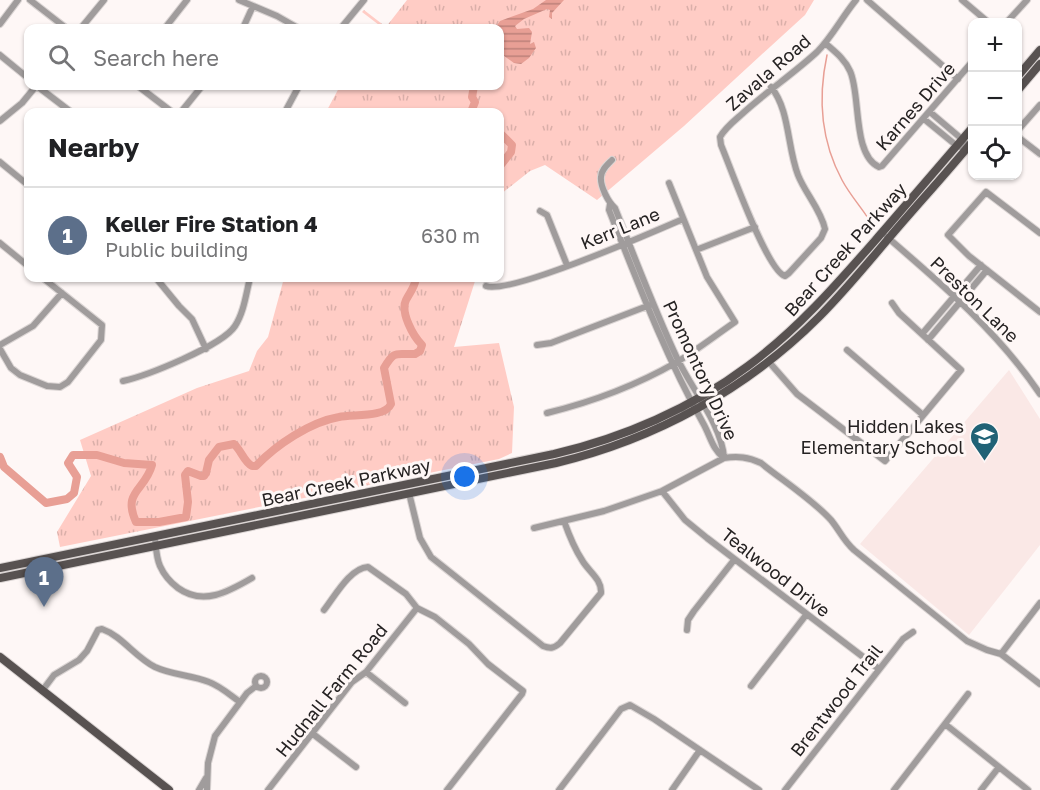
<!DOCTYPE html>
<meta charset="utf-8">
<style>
body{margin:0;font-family:"Golos Text",sans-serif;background:#f2f2f2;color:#202124}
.controls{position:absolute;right:18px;top:18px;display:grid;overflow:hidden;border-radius:12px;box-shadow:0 2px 4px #0004}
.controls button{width:54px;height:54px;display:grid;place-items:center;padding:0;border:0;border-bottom:2px solid #e0e0e0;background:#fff;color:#202124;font:30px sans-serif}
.you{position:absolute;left:465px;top:477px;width:21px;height:21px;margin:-15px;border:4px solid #fff;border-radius:50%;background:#1a73e8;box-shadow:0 0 0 9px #1a73e833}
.badge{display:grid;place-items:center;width:39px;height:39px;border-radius:50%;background:#db2777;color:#fff;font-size:20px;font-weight:700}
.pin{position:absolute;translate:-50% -50px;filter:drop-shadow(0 2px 3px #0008)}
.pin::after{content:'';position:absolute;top:32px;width:21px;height:18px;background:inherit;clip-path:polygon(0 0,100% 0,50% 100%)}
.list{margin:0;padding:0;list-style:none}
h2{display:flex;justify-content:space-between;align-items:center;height:78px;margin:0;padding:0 24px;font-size:26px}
h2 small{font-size:20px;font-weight:400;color:#757577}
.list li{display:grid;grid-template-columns:39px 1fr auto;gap:18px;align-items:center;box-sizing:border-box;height:96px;padding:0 24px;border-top:2px solid #e0e0e0}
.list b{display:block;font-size:22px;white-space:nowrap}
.list p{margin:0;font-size:20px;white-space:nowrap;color:#757577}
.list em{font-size:20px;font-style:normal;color:#757577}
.icon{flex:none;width:33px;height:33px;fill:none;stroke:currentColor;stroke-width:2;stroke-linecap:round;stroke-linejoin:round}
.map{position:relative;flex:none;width:1040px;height:790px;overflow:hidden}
.search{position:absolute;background:#fff;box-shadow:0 2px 4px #0004;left:24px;top:24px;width:480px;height:66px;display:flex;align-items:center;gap:15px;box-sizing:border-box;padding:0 21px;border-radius:12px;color:#757577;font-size:22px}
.panel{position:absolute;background:#fff;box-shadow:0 2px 4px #0004;left:24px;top:108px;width:480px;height:174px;border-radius:12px}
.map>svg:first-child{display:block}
</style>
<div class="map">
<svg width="1040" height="790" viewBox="0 0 1040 790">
<defs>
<pattern id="grass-tufts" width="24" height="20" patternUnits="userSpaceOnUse" patternTransform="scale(1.5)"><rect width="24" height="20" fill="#ffccc5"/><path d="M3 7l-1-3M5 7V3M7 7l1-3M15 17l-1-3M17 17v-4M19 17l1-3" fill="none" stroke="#daafa9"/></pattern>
<pattern id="water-rules" width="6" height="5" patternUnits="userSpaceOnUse" patternTransform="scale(1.5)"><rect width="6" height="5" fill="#e89f95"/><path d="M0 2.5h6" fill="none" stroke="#bc8179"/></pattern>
</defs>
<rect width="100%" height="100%" fill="#fef7f6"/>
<!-- built -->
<path fill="#fae8e6" d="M1009,370L1040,419V545L969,635L860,544Z"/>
<!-- grass -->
<path fill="url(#grass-tufts)" d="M407,0H814L805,15L760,56L684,126L597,200L545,165L530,171L501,194L500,199V112H326L340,86H500V28H383L362,12L364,10L386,27Z
M284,278H476L454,347L499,343L514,407L512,453L499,459L60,547L57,532L91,476L80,440L197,388L249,371L257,351L268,337Z"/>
<!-- water -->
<path fill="url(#water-rules)" d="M546,0H564L552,13V19L549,17L550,10L547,9L524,19L515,26L517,29L529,28L532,32L530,44L534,42L536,48L529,58L521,64L514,63L500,53V28H495L500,21L533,9Z"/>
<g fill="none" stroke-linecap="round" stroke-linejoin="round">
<!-- stream -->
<path stroke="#e89f95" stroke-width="1.5" d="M827,55C818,97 821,141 842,180C851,197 864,210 873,226"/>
<!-- river -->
<path stroke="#e89f95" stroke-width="8" d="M471,112L475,102L472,97L474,86
M500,133L512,145L511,152L500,166
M0,457L4,467L46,503L67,499L74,493L77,477L68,463L73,455H97L124,463L152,465C145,491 122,491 136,522H159L186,517L188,502L185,475L188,471L201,476H204L206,473L209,460L219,447L234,444C241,450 244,462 252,466H256C276,445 310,422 339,417C353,414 385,418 391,404L384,368C395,349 396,355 415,354L420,351L422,345C413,336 400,312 406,300C410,292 415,287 416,278"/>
<defs>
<path id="minor" d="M30,0L66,28
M239,0L277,16L298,28
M867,0L958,79
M962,0L988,22
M1007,22L1027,0
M0,24L18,0
M81,28L104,0
M165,28L187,0
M243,28L253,6
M341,28L364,0
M825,43C834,51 845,59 850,71C861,94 852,155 879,167L882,166L972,62
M0,55L28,78
M37,86L71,112
M138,86L172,112
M771,87C790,110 787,147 798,175C805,193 821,210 825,229L821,238L789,273L785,276C767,271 730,166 721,145L720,137C725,128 734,121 742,114C766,92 793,74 817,52C832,37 842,17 856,0
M181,112L202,86
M285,112L299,86
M930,112L963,140L967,149
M924,119L957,146L967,149
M0,121L22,103L36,86
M1018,130L1040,105
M1018,137L1040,154
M612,160C607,165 601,170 601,177C600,186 608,202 615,208C635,258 654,309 677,358C691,388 722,425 724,458
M0,162L28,185
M610,204L609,210C638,283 665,355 703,423C710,435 712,449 724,458
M540,211L547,215L567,265
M1040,233L986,192L948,235L969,256L1040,312
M887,237C943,285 998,332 1040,394
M0,243L28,266
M696,250L755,227
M156,278L179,306L192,319L206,349
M486,286C509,295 653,232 683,219
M922,334L981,265
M928,340L987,270
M0,345L33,326L62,293
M537,345L551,343L650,305
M0,349L11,368L20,375L47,386L60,387L68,382L101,340L102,325L43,278
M847,350L923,415
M769,362L797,394L885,461L961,370L899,313L892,303
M123,381C146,376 222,346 235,326C244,312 246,294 250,278
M547,413C592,402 637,385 677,362C697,350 716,335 735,322L707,277L669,183
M662,491L685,520L707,538L879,669
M409,493L420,538L431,557L543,646C551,649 554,648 560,643L601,593C602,579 588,571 582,560C574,548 569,535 564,521
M534,528L604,511L662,491L724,458C738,456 748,457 761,463C782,480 813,500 831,520C840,531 843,540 854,550L967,641L987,650L1001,654L1040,684
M155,538C156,547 156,557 160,566C164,575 170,582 178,588C203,606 228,592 252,578
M324,610C335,596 350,568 368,567L406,594L417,608L435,617L469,644L488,664L523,691L522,694L447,790
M687,630L688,620L694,611L734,560
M1001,654L1040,603
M366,672L405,703
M255 682a6 6 0 1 1 12 0a6 6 0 1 1-12 0Z
M751,686L806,615
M42,691L54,675L79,660L87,651L98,630L102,629C122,636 135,657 155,667C172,675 191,675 209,682C220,686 230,695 240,702
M945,724L1028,790
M313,734L356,767
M199,790L206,778
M207,790L208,763L215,736L247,693L256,686
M268,790L352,682L366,672L417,608
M559,790L621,709L630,705L654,719L759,790
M672,790L700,750
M785,790L903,639L913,632
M894,790L968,694
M981,790L999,767"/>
<path id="major" d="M1018,76L1040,50
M1018,90L1040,64
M0,568L554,454C623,438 692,408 748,366C801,327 843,277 886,228C915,194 944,161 972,128
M0,578L556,463C656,439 747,389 819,317C844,292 866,265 889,238C916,206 945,175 972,142
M0,657L169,790"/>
</defs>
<!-- minor casing -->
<use href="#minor" stroke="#dbd5d4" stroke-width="8"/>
<!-- major casing -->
<use href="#major" stroke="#dbd5d4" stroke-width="10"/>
<!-- minor -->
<use href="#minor" stroke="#a09c9c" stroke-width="6"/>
<!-- major -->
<use href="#major" stroke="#585251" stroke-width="8"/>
</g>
<!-- icons -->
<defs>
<symbol id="school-pin" viewBox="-11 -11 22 30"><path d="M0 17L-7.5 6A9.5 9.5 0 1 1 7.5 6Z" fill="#206276" stroke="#fef7f6"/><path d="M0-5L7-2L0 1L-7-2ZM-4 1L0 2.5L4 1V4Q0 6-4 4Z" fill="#fff"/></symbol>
</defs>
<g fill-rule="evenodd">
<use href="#school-pin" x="968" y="420" width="33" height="45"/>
</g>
<g text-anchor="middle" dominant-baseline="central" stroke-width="6" stroke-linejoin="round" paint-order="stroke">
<!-- street labels -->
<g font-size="18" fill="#252222" stroke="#fef7f6">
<text transform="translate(768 72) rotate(-41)">Zavala Road</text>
<text transform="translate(915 106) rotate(-49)">Karnes Drive</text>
<text transform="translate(620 228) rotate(-22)">Kerr Lane</text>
<text transform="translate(845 249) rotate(-48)">Bear Creek Parkway</text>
<text transform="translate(975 299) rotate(44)">Preston Lane</text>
<text transform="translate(701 370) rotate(65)">Promontory Drive</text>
<text transform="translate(346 482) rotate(-12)">Bear Creek Parkway</text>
<text transform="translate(776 572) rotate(38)">Tealwood Drive</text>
<text transform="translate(331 690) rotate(-51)">Hudnall Farm Road</text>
<text transform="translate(836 700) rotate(-52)">Brentwood Trail</text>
</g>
<!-- poi labels -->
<g font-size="18" fill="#252222" stroke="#fef7f6" text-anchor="end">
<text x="964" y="426">Hidden Lakes<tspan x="964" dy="21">Elementary School</tspan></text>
</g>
</g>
</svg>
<div class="controls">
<button>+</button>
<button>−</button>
<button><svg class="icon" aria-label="locate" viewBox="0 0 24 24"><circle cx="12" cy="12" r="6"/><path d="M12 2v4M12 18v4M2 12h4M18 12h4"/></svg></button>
</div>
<div class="you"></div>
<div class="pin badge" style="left:44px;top:607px;background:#5c6f8a">1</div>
<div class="search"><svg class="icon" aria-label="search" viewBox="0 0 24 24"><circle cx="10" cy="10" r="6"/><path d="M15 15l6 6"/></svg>Search here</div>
<section class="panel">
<h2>Nearby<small></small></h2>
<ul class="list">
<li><span class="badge" style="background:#5c6f8a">1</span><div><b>Keller Fire Station 4</b><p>Public building</p></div><em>630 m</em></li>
</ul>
</section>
</div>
